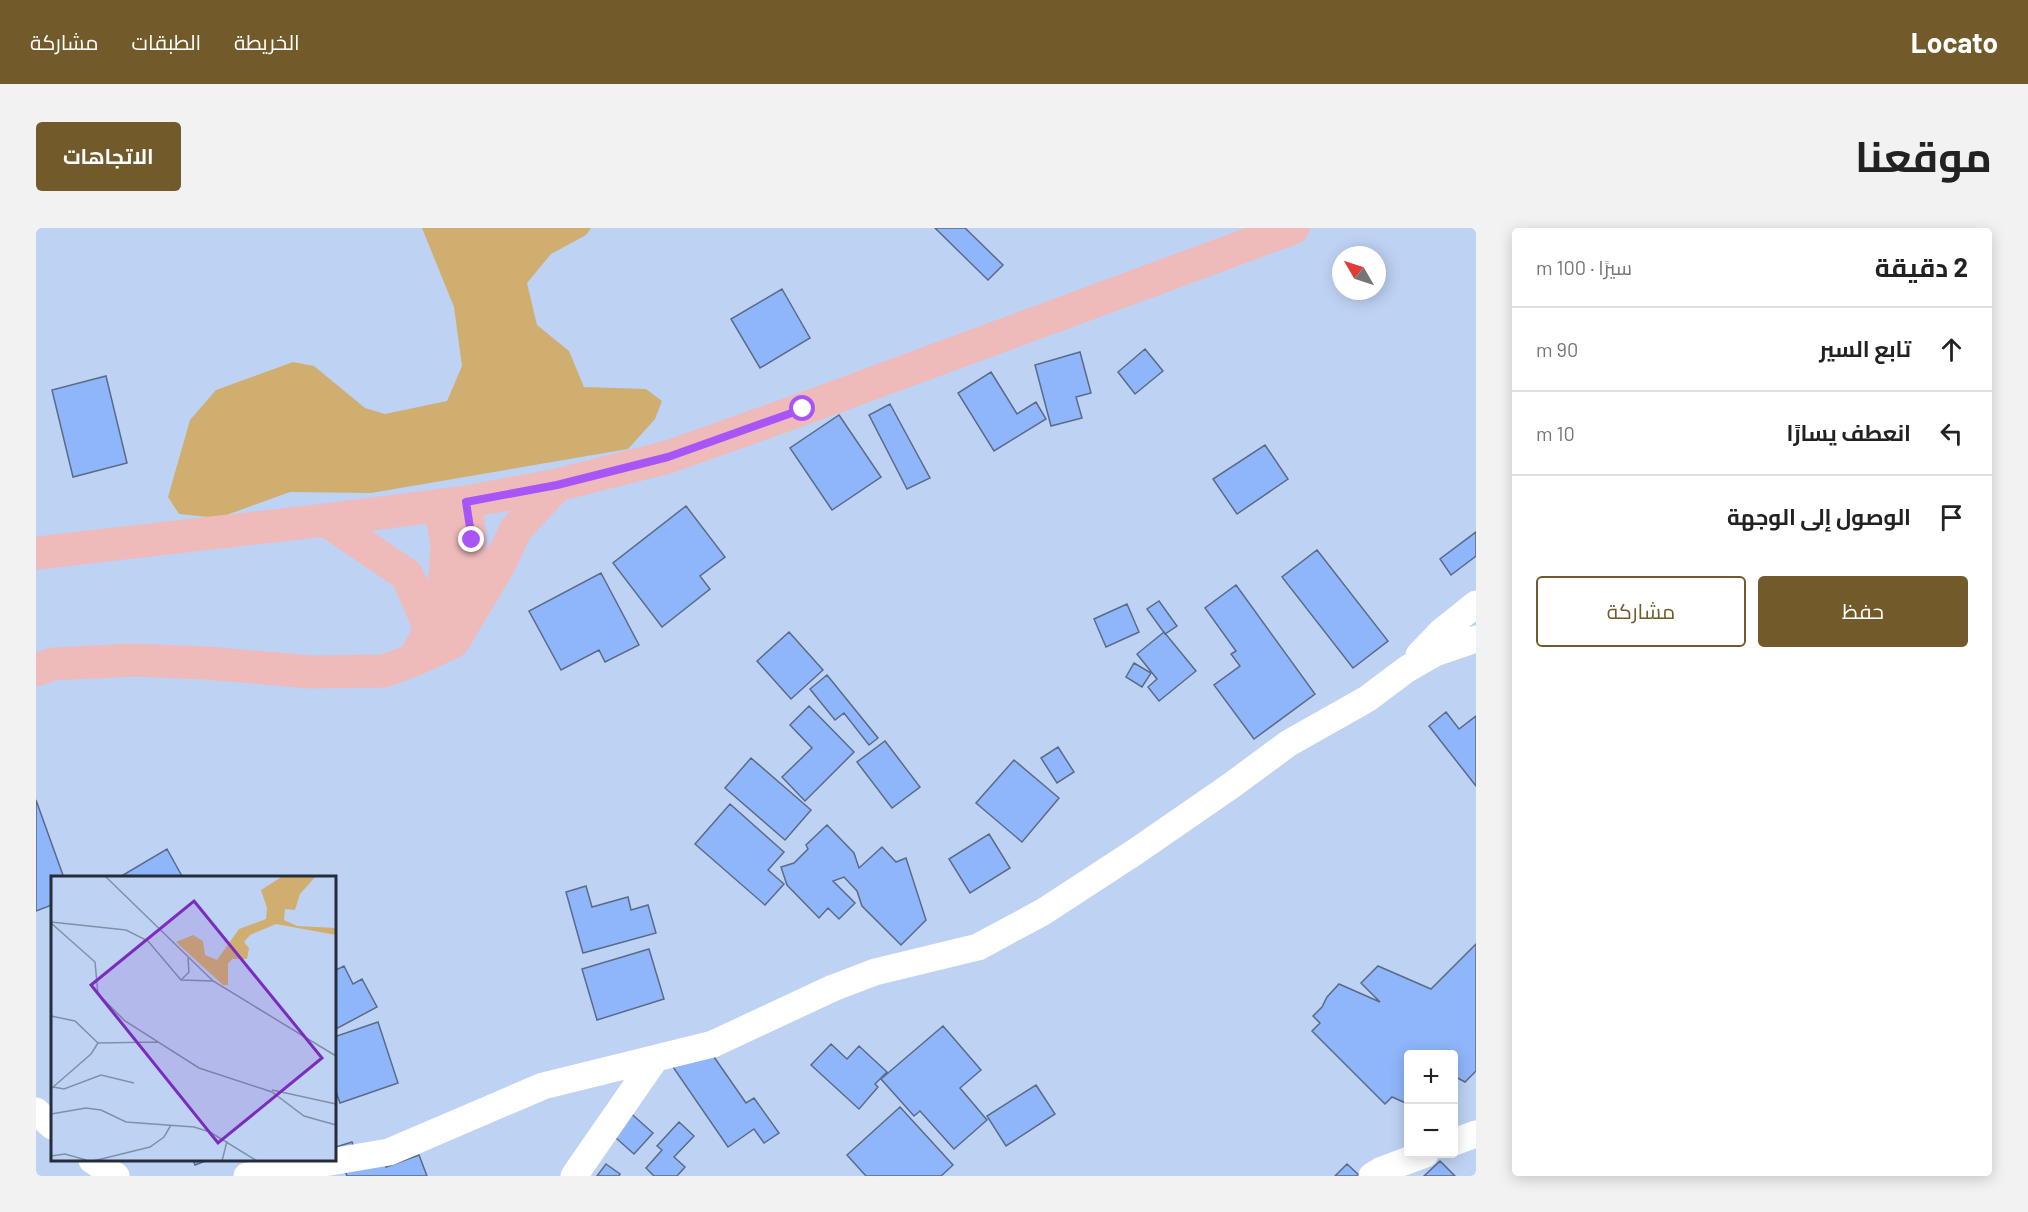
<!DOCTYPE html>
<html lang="ar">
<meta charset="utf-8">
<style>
body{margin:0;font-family:Barlow,Cairo,sans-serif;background:#f2f2f2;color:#222;direction:rtl}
.controls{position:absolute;right:18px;bottom:18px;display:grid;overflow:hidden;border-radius:6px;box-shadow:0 3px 15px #0003}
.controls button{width:54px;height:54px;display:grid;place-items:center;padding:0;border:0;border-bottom:2px solid #e0e0e0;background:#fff;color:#222;font:30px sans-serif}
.compass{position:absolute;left:1296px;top:18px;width:54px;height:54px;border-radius:50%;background:#fff;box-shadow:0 3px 15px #0003;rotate:309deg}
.stop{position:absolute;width:18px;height:18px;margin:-14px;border:4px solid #a855f7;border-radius:50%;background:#fff}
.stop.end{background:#a855f7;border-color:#fff;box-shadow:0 2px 6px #0008}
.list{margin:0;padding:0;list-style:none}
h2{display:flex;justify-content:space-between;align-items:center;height:78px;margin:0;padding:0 24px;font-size:26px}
h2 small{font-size:20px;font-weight:400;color:#767676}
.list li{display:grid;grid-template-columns:39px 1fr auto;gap:18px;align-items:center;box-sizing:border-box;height:84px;padding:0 24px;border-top:2px solid #e0e0e0}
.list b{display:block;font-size:22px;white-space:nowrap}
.list em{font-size:20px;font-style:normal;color:#767676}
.actions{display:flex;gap:12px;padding:18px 24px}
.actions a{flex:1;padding:14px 0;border:2px solid #725a2a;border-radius:6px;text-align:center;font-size:21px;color:#725a2a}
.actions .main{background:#725a2a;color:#fff}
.icon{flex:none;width:33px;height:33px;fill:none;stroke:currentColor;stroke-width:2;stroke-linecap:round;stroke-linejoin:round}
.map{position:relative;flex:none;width:1440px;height:948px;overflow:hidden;direction:ltr;border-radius:6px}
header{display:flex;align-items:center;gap:36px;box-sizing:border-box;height:84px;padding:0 30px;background:#725a2a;color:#fff}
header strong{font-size:28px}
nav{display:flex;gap:33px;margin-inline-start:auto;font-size:21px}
.intro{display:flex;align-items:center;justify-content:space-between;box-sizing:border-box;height:144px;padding:0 36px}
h1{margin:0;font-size:42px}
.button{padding:15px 27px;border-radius:6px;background:#725a2a;color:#fff;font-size:21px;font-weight:700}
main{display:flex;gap:36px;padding:0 36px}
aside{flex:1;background:#fff;border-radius:6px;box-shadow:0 3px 15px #0003}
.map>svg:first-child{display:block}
</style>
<header>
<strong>Locato</strong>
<nav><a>الخريطة</a><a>الطبقات</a><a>مشاركة</a></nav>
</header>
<div class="intro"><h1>موقعنا</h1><a class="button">الاتجاهات</a></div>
<main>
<aside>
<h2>2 دقيقة<small>سيرًا · 100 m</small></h2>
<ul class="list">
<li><svg class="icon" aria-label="ahead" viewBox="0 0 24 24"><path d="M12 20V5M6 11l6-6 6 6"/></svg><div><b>تابع السير</b></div><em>90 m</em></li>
<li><svg class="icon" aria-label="left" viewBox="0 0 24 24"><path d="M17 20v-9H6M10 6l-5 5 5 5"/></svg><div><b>انعطف يسارًا</b></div><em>10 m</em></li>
<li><svg class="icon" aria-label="arrive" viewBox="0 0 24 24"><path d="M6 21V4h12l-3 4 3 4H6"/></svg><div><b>الوصول إلى الوجهة</b></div></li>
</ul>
<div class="actions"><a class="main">حفظ</a><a>مشاركة</a></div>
</aside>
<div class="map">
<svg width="1440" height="948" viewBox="0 0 1440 948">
<rect width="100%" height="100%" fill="#bed2f4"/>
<!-- green -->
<path fill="#d0ae70" d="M386,0H555L550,7L515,26L491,55L501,97L533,123L548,159L610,161L626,173L619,191L592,221L335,265L254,264L182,290L143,286L132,269L154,192L180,162L257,134L278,138L329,180L349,186L411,173L426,138L418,79Z"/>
<!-- building -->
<path fill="#8fb6fa" stroke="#5a6b89" stroke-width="1.5" d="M899,0H929L967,37L952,52Z
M746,61L774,110L724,140L695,91Z
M1109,121L1127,143L1099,166L1082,144Z
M1044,124L1055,165L1040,169L1046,190L1015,198L999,137Z
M955,144L981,186L1000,174L1010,191L958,223L922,165Z
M70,148L91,235L37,249L16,162Z
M854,176L894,250L871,261L833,187Z
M803,187L845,249L796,282L754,220Z
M1229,217L1252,251L1201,286L1177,251Z
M650,278L689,329L664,348L674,361L626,399L577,335Z
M1440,304V328L1415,347L1404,331Z
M1281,322L1352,413L1317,440L1246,349Z
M565,345L603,417L569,434L563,422L525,442L493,383Z
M1200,357L1279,466L1218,511L1178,457L1204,438L1195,426L1200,423L1169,380Z
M1123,373L1141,398L1129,406L1111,381Z
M1091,376L1103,404L1070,419L1058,391Z
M753,404L787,442L755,471L721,433Z
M1128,404L1160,443L1123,473L1112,459L1121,451L1101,426Z
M1098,435L1115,445L1106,459L1090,449Z
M791,447L842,510L833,517L808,485L799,492L774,461Z
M773,478L818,524L769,573L746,549L776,520L754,497Z
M1410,484L1423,501L1440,488V558L1393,498Z
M849,513L884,559L856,580L821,534Z
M1022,519L1038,544L1021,555L1005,530Z
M715,530L775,582L749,612L689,560Z
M978,532L1023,570L986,614L940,575Z
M0,572L28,650H16V677L0,683Z
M694,576L748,624L732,642L748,656L729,677L659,616Z
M791,597L818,625L823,640L846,619L860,634L870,630L890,692L865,717L826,678L821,663L808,649L797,653L819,675L803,691L792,680L783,690L751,657L745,639L758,635L772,621L770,617Z
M953,606L974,640L934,665L913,631Z
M131,621L147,650H82Z
M550,658L556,679L592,669L595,682L612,677L620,705L547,725L530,664Z
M1440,716V843L1429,854L1418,848V826H1372V876L1356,869L1349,876L1276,803L1284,795L1277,788L1286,779L1291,769L1303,756L1344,774L1325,755L1342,738L1395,761Z
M613,721L628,771L561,792L546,741Z
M308,738L317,756L326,751L341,779L298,802V743Z
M342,794L362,855L304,875L298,858V809Z
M907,798L945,842L924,860L951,892L918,921L884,883L878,888L845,851Z
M669,816L710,875L718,870L743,905L728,915L718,901L692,919L637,839Z
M795,816L811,831L823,818L851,844L839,856L842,859L823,881L775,837Z
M1000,857L1019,886L970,918L951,888Z
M864,879L917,937L905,948H830L811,927Z
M590,881L617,905L598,926L571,902Z
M643,894L658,908L638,929L649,939L641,948H618L610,940L626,922L621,918Z
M316,914L323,932L345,924L350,939L383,927L391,948H311L300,919Z
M157,932H172L159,937Z
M1404,933L1419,948H1388Z
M570,936L584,946L583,948H561Z
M1311,936L1324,948H1299Z"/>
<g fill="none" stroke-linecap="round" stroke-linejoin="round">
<!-- minor -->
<path stroke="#fff" stroke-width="27" d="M1383,427L1405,404L1440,376
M0,883L16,898
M1418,914L1440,906
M56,932L80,948
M211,948L353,924L507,858L677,816L797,760L839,744L942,719L1007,684L1099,624L1196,557L1253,515L1331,471L1371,441L1399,425L1440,411
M538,948L619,831
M1336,948L1344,943L1389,926"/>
<!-- major -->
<path stroke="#eebbba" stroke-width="33" d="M430,274L438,348L432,380
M290,292L371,347L394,401L378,432
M0,325L290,292L430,274L521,257L632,229L767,181L1257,0
M394,401L409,349L411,315L404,277
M0,442L17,436L98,432L171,435L275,444L348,443L378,432L417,414L463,337L480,301L521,257"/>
</g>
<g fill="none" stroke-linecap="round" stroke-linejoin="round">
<!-- route -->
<path stroke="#a855f7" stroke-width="8" d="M436,312L430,274L521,257L632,229L767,181"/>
</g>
<!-- overview -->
<g transform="translate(15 648)">
<rect width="285" height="285" fill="#bed2f4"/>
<path d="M232,0H265L249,18L244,34L234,33L233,44L246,50L285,52V59L225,48L199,59L193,66L198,72L196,83H181L177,88V109H172L125,66L142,59L152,65L154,79L166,84L188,53L215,43L216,32L210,14Z" fill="#d0ae70"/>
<path fill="none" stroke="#8190aa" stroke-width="1.5" d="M54,0L162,105L285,180M0,46L75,54L97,65L130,104L162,105M0,47L44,86L47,118L74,145L148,192L221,216L253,240L285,249M130,104L138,96L137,82M0,140L24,145L47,167L107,166M2,211L13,213L50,199L83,207M1,212L40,178L47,167M221,214L285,228M0,238L35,232L50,234L75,246L143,251L159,256L206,285M0,280L14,278L35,284M42,285L99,271L113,261L120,249M171,285L176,265"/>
<path fill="#7b2cbf" fill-opacity="0.15" stroke="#7b2cbf" stroke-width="3" d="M143,25L271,182L167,267L40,109Z"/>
<rect width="285" height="285" fill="none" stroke="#252d3a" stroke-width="3"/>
</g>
</svg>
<div class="controls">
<button>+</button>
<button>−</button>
</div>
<svg class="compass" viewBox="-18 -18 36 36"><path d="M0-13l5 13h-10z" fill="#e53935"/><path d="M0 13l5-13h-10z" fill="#767676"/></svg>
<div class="stop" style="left:767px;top:181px"></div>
<div class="stop end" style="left:436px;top:312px"></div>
</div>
</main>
